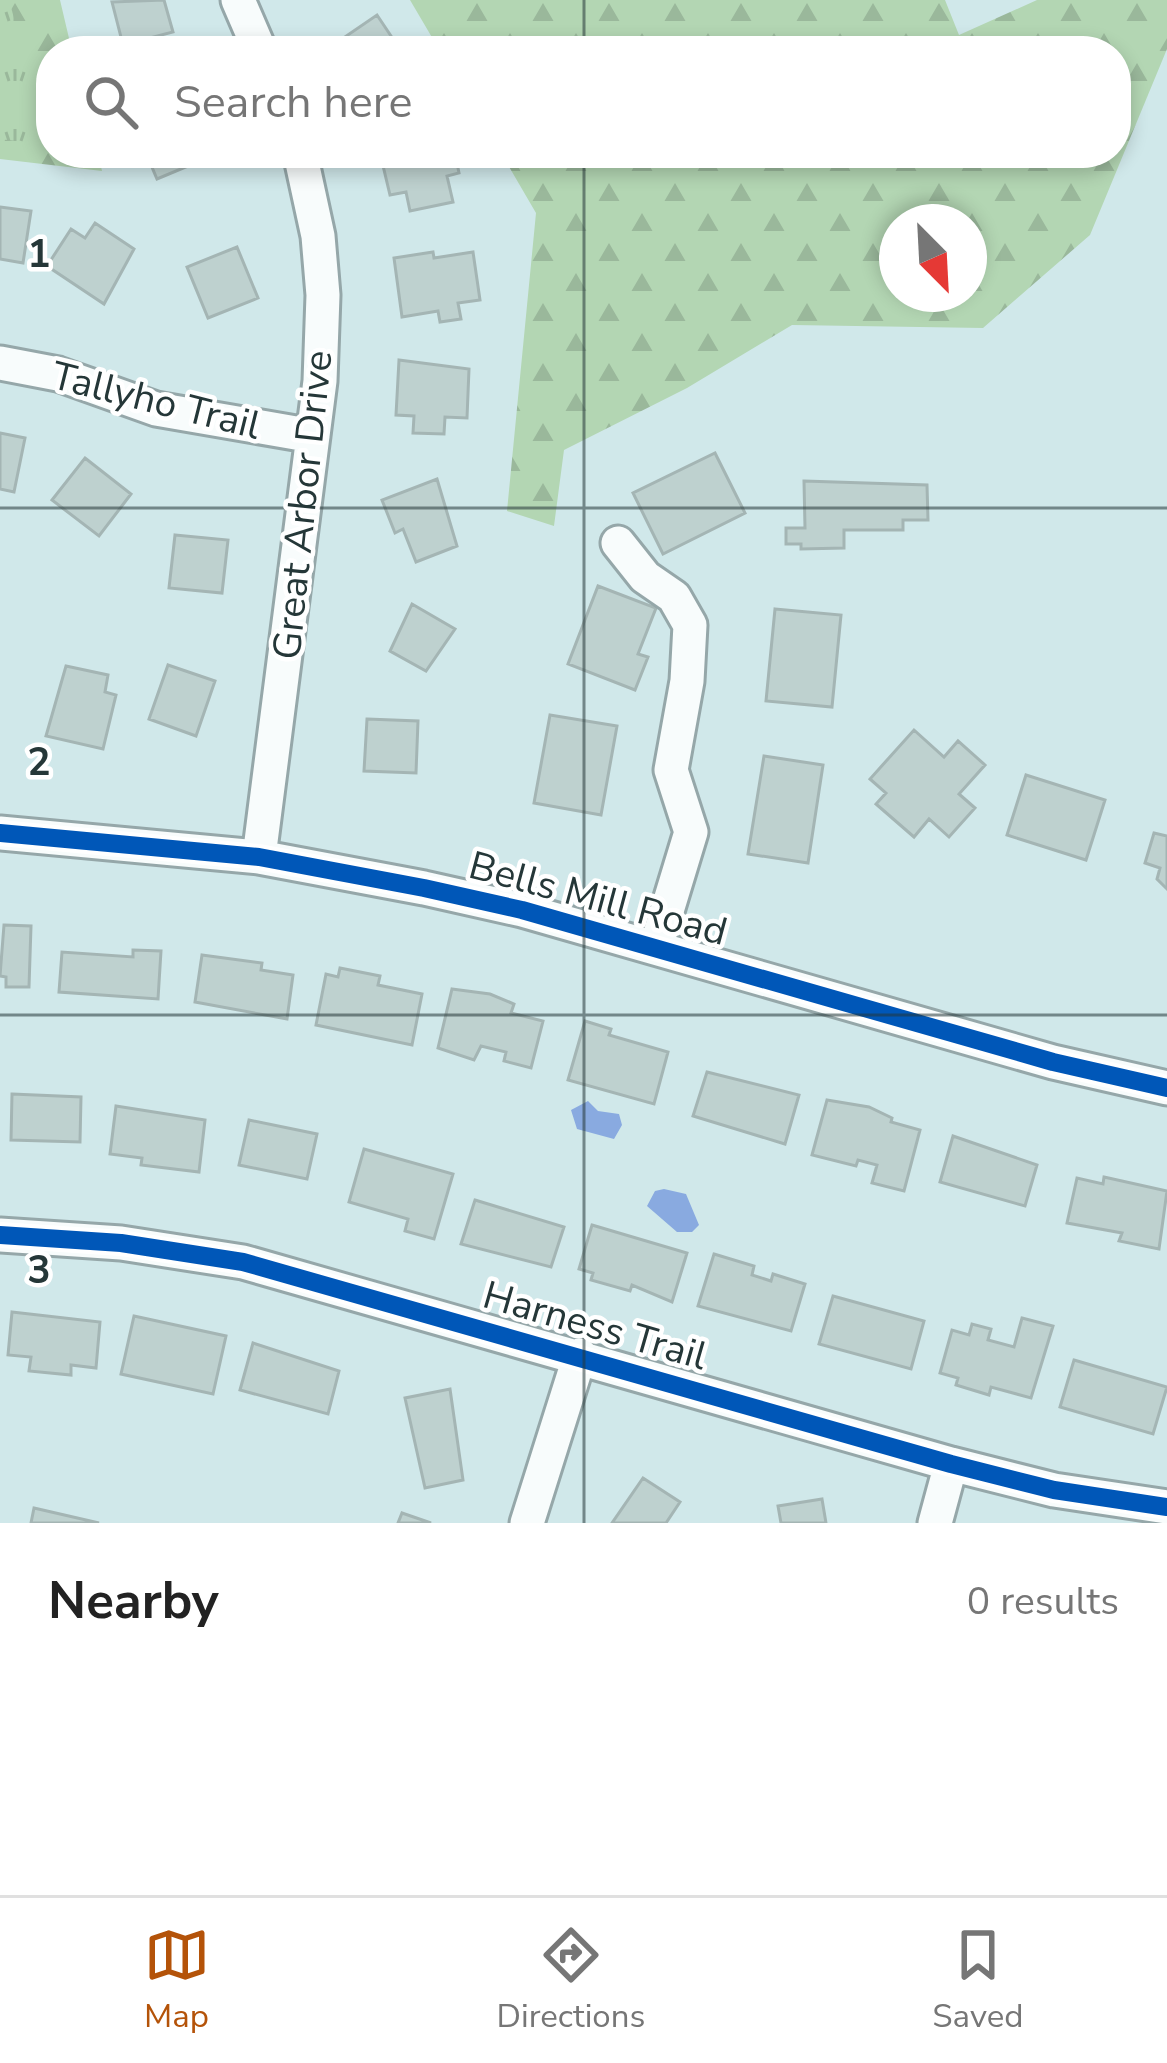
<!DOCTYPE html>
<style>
body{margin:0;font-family:"Nunito Sans",sans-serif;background:#f6f6f6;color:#222}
.compass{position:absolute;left:879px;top:204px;width:108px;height:108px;border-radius:50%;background:#fff;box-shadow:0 6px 18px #0003;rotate:156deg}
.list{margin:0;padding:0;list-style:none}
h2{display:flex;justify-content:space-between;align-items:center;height:156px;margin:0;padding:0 48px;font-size:51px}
h2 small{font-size:39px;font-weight:400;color:#767676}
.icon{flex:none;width:66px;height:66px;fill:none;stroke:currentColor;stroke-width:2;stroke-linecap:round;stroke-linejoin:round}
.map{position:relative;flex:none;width:1167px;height:1523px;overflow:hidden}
.search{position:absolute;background:#fff;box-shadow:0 6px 18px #0003;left:36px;right:36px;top:36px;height:132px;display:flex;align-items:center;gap:30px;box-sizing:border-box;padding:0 42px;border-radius:48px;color:#767676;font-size:45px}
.sheet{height:372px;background:#fff}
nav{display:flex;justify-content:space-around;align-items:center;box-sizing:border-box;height:168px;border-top:3px solid #e0e0e0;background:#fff;font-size:33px;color:#767676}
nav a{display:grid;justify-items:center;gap:6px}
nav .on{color:#b45309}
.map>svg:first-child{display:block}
</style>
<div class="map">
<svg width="1167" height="1523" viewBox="0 0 1167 1523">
<defs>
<pattern id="forest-firs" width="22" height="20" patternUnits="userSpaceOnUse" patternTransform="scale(3)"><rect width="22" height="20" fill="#b3d6b3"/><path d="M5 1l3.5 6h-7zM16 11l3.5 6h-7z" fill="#9ab89b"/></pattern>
<pattern id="park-tufts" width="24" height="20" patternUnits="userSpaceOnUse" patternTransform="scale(3)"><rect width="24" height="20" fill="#b3d6b3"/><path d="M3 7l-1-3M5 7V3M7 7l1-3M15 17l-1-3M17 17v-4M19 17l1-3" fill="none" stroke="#9ab89b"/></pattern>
</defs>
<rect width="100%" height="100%" fill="#d0e8ea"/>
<!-- forest -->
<path fill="url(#forest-firs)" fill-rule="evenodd" d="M0,0H60L72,51H51V153H98L102,171L0,159Z
M410,0H945L959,35L1037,0H1167V49L1090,235L983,328L792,325L687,388L564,450L554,526L507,511L536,213L501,153H1116V51H440ZM897,222H969V294H897Z"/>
<!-- park -->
<path fill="url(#park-tufts)" d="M0,0H9L49,145L0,139Z"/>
<!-- water -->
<path fill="#89aae0" d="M588,1101L598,1111L619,1114L622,1125L614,1139L577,1129L571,1110Z
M664,1189L686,1194L699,1225L692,1232H677L647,1206L655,1191Z"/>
<!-- building -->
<path fill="#bed1cf" stroke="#a4b5b4" stroke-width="3" d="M164,0L173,32L123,45L112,2Z
M377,15L401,51H342L336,43Z
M146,153H202L205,159L157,179Z
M380,153H455L459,173L447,176L453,202L410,211L406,192L390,195Z
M0,207L31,211L23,263L0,259Z
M95,223L134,249L104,304L47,266L71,229L85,238Z
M237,247L258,298L208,318L187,267Z
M433,252L434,258L473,252L480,300L458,303L461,319L440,322L438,311L402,317L394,258Z
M399,360L469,369L467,418L445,417L444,434L413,433L414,416L396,415Z
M0,433L25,438L14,492L0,489Z
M715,453L745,513L663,554L633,493Z
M85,458L131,494L99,536L52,500Z
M437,479L457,546L416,562L403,529L395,533L382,500Z
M804,481L927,485L928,520H903V530H844V548L801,549V544H786V528H805Z
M175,535L228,540L222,593L169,588Z
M598,586L656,608L638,654L648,657L635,690L568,664Z
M412,604L455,629L426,671L390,651Z
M775,609L841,615L832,707L766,701Z
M168,665L215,681L196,736L149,719Z
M66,666L108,675L105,692L116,695L103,749L46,736Z
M550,715L617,726L601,815L534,803Z
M367,719L418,721L416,773L364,771Z
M914,730L944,757L958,741L985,765L959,794L975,808L949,837L929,819L914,837L876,804L886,793L870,779Z
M764,756L823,765L808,863L748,854Z
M1026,775L1105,800L1086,860L1007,835Z
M1154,833L1167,836V889L1157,879L1160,868L1145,863Z
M4,925L31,926L29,987H6V977L0,976Z
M133,950L161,951L158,999L59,992L62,952L133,957Z
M202,955L262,963L261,970L293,975L287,1019L195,1002Z
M340,968L380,976L378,985L422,994L412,1045L316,1025L326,974L338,977Z
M452,989L490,994L514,1004L511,1013L543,1021L531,1068L504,1061L506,1052L481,1046L474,1060L438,1048Z
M585,1021L611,1029L609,1035L668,1052L654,1104L568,1080Z
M707,1072L799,1095L785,1144L693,1116Z
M12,1094L81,1097L80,1142L11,1140Z
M827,1100L869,1107L892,1118L891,1122L920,1130L904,1191L872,1183L877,1165L858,1160L856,1166L812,1155Z
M116,1106L205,1120L199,1172L141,1165L142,1158L110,1154Z
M249,1120L317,1134L307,1179L239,1165Z
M953,1136L1037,1165L1025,1206L940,1182Z
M364,1149L453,1174L434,1239L405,1231L408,1219L349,1202Z
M1104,1177L1167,1191L1159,1249L1119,1241L1122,1233L1067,1223L1077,1178L1103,1184Z
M475,1200L564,1227L551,1267L461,1244Z
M592,1225L687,1253L672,1302L632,1285L630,1291L591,1280L593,1273L579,1269Z
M714,1254L754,1266L752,1275L771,1281L773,1274L805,1284L791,1331L698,1306Z
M833,1296L924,1321L911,1369L819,1344Z
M12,1312L100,1322L96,1368L71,1365V1375L29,1371L31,1357L8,1355Z
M134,1316L226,1336L213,1394L121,1374Z
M1022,1318L1053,1326L1031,1398L991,1387L989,1395L956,1385L958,1378L940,1373L952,1330L969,1335L972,1324L991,1329L988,1340L1014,1347Z
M253,1343L339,1371L328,1414L240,1390Z
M1074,1360L1167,1387L1153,1434L1060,1407Z
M450,1389L463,1480L425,1488L405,1398Z
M643,1478L680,1502L666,1523H612Z
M822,1499L826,1523H781L778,1506Z
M34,1508L99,1523H31Z
M402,1513L431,1523H398Z"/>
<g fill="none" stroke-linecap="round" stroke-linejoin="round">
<defs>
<path id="minor" d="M238,0L260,51
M0,363L58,374L156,409L313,436
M618,543L645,577L674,597L690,625L687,681L671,770L691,832L656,947
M0,833L259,857L424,888L522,910L1053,1062L1167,1088
M259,857L320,381L323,295L318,236L300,153
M0,1235L121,1243L243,1262L951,1464L1054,1490L1167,1507
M527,1523L580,1355
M935,1523L951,1464"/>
</defs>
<!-- minor casing -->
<use href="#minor" stroke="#95a7a9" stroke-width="39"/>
<!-- minor -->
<use href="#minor" stroke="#f8fcfc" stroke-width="33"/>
<defs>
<path id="cycleway" d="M0,833L259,857L424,888L522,910L1053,1062L1167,1088
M0,1235L121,1243L243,1262L951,1464L1054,1490L1167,1507"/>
</defs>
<!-- cycleway casing -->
<use href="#cycleway" stroke="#fff" stroke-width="26"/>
<!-- cycleway -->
<use href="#cycleway" stroke="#0057b8" stroke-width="18"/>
</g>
<!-- grid -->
<path fill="none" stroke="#253738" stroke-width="3" stroke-opacity="0.55" d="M584,0V51M584,153V1523M0,508H1167M0,1015H1167"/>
<g text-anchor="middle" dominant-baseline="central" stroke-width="9" stroke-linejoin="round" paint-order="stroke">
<!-- street labels -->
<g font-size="39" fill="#253738" stroke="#fff">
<text transform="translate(156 401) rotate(14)">Tallyho Trail</text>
<text transform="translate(303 505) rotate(-84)">Great Arbor Drive</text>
<text transform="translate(598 899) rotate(15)">Bells Mill Road</text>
<text transform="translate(595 1326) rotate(16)">Harness Trail</text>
</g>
</g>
<g font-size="39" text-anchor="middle" font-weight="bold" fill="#253738" stroke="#fff" stroke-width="9" stroke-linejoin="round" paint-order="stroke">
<text x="39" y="267">1</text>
<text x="39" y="775">2</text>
<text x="39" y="1283">3</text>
</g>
</svg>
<svg class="compass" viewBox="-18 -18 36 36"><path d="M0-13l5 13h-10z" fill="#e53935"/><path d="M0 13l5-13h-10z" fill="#767676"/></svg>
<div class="search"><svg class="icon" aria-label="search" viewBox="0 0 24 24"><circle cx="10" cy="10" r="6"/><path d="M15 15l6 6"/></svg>Search here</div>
</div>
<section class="sheet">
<h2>Nearby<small>0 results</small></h2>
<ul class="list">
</ul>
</section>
<nav>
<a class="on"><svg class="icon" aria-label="map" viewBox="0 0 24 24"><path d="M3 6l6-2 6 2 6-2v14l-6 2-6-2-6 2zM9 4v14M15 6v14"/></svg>Map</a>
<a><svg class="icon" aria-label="directions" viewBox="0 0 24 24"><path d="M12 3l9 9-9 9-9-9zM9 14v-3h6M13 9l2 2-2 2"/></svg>Directions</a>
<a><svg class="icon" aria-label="saved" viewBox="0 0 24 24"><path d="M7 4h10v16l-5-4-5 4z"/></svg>Saved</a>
</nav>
